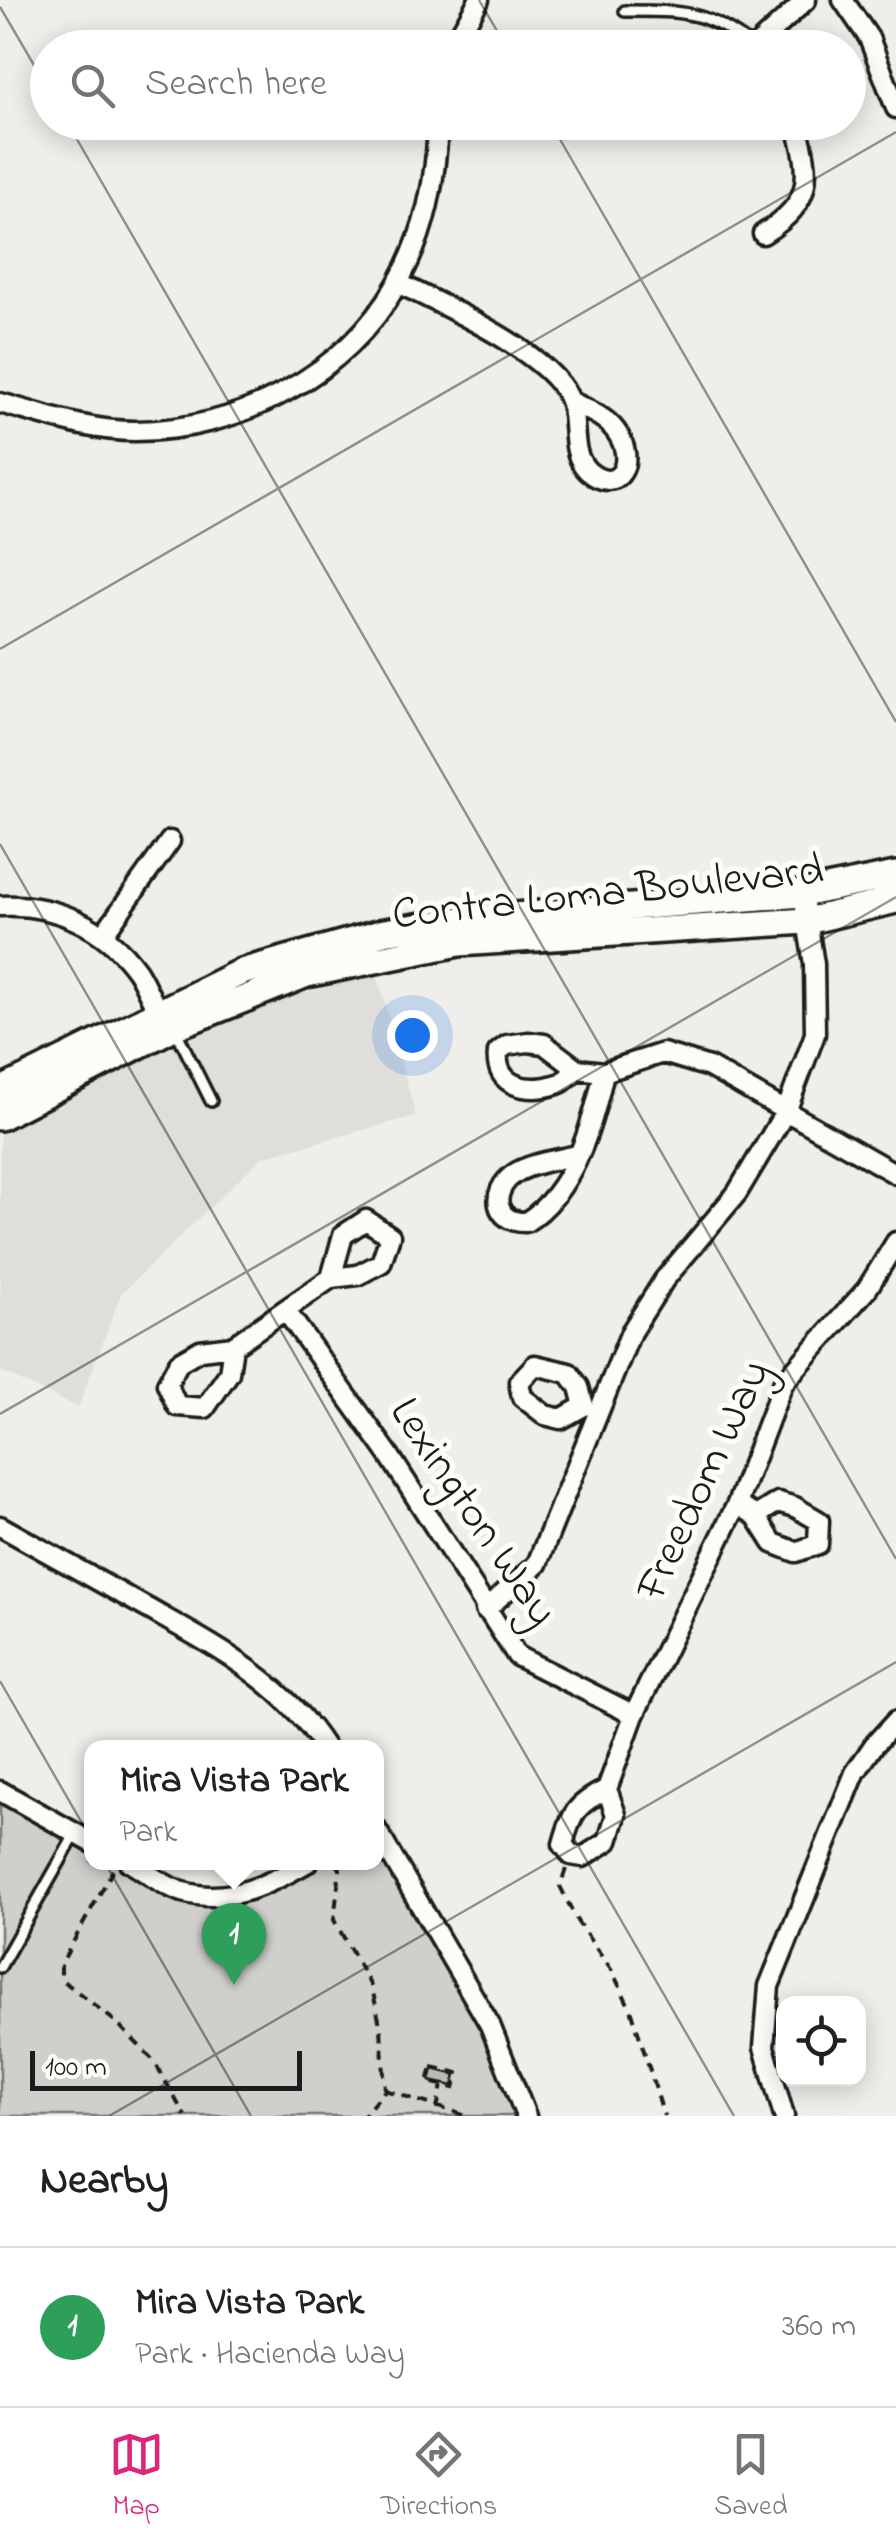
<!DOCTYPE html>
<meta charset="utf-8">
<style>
body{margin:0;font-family:"Indie Flower",sans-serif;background:#f6f6f6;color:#202124}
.controls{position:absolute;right:30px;bottom:30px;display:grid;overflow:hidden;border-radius:20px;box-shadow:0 5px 25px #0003}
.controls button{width:90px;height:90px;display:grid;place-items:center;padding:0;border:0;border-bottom:2px solid #e0e0e0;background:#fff;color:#202124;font:50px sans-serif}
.scale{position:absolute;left:30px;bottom:25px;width:272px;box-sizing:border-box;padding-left:10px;border:5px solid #1c1c1c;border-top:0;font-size:28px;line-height:35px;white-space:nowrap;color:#1c1c1c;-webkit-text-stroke:8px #fdfcf7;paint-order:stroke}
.you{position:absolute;left:412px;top:1035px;width:35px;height:35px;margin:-25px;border:8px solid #fff;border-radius:50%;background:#1a73e8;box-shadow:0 0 0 15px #1a73e833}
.badge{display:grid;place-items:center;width:65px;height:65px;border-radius:50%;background:#db2777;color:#fff;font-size:32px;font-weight:700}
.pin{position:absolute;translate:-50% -82px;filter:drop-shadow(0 2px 5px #0008)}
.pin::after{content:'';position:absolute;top:52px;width:35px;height:30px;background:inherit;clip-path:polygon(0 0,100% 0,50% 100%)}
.popup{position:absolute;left:84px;top:1740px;width:300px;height:130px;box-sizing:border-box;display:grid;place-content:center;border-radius:20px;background:#fff;filter:drop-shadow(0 2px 8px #0005);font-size:32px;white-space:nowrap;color:#757577}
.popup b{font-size:38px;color:#202124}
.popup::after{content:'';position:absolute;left:50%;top:100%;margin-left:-20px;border:20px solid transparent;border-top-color:#fff}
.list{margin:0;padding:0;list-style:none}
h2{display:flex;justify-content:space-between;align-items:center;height:130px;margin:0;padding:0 40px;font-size:42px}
h2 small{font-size:32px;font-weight:400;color:#757577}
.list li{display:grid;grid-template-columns:65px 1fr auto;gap:30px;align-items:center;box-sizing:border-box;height:160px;padding:0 40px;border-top:2px solid #e0e0e0}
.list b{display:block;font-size:38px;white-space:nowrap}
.list p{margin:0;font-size:32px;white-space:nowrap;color:#757577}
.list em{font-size:32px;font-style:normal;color:#757577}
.icon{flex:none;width:55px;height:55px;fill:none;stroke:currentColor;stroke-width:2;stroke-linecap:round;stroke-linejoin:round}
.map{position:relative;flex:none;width:896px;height:2116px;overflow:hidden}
.search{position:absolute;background:#fff;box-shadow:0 5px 25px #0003;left:30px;right:30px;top:30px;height:110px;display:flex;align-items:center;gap:25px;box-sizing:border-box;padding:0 35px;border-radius:55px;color:#757577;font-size:38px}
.sheet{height:290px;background:#fff}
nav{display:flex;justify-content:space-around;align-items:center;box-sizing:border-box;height:140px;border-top:2px solid #e0e0e0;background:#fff;font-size:28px;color:#757577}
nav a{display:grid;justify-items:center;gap:5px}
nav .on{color:#db2777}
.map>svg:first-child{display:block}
</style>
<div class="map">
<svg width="896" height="2116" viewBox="0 0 896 2116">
<rect width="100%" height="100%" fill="#f0eeea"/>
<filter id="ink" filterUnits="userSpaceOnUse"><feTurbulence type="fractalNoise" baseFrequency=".01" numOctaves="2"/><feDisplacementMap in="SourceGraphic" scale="20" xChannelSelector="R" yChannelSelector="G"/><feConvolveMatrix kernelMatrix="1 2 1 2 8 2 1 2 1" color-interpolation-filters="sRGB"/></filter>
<g filter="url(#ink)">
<!-- built -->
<path fill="#e0deda" d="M377,974L416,1116L262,1157L121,1294L78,1408L0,1371V1130L262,1004Z"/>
<!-- green -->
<path fill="#d0cfcc" stroke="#767674" stroke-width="2.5" d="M0,1791L91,1842V1862L129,1863L182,1892L221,1897L308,1863L376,1862L377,1829L446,1944L526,2116H0Z"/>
<!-- building -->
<path fill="#bbbab6" stroke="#1c1c1c" stroke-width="2.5" d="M433,2069L456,2075L453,2086L430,2081Z"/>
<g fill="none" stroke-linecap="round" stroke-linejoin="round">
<defs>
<path id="lane" d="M625,11C683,11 706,10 753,47
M176,1031L211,1101
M0,1967L76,1833"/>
<path id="street" d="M843,0L869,38L896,108
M452,48L479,0
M754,48L806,0
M763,234C815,201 811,176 796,122
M398,283C444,306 547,351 569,398C579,420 568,452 588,471C618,497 639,461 615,430C604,416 586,409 570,401
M0,403C44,415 88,431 135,431C238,431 346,375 397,284C426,234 436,179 438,122
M0,906C54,903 105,926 137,971C147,986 152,1006 165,1018
M103,935L170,841
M577,1069C571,1074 565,1082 558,1084C529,1093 494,1088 498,1052L507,1045L528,1042L544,1044L577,1069L604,1072L663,1053L709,1067L896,1174
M577,1155C558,1160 530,1163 514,1174C489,1192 495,1223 526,1222C574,1192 593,1123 604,1072
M286,1311L389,1455L517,1656L634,1715
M233,1346L229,1373L205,1408L177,1406L167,1384L179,1362L200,1350L233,1346L331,1278L358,1275L381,1263L390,1236L366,1220L343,1235L331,1278
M535,1365L569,1373L579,1387L584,1406L561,1419L545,1415L522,1397L519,1382Z
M737,1504L756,1516L773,1543L796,1552L818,1544L819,1521L795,1507L778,1502L756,1516
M0,1526C49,1553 98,1581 147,1608C214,1646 282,1680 325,1748
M485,1610L537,1564L631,1332L664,1280L737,1193L787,1109L815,1034L814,964L805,909
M607,1789C577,1804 572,1811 563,1844L571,1855L583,1857L608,1841L616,1815L607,1789L634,1715L737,1504L783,1383L867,1289L896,1242
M0,1791L91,1842
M376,1829L490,2025L526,2116
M129,1862C146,1872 165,1887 183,1892C229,1905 270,1884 308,1862
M784,2116L764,2047L769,1986L855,1773L874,1745L896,1721"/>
<path id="secondary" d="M0,1091L241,972L384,932L460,920L802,894L896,875
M0,1117L174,1027L307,974L459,943L807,921L896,900"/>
</defs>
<!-- lane casing -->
<use href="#lane" stroke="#1c1c1c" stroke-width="16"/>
<!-- street casing -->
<use href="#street" stroke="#1c1c1c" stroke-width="25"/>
<!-- secondary casing -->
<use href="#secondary" stroke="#1c1c1c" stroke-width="32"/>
<!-- path -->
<path stroke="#1c1c1c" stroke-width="4" stroke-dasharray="10 8" stroke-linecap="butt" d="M336,1862L340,1869L334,1920L372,1988L381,2029L385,2090L363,2116
M566,1869L560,1886L577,1921L612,1971L632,2012L664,2116
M113,1870L61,1964V1979L116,2022L154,2061L185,2116
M432,2067L458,2073L454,2088L428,2082Z
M385,2090L467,2116
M437,2109L442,2085"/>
<!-- lane -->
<use href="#lane" stroke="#fdfcf7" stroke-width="9"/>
<!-- street -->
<use href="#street" stroke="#fdfcf7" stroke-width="18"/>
<!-- secondary -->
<use href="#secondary" stroke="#fdfcf7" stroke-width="25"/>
</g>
</g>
<!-- ticks -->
<path fill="none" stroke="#1c1c1c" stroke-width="2.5" stroke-opacity="0.45" d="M479,0L507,48M0,7L48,89M67,122L896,1559M550,122L896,722M0,649L896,132M0,844L734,2116M0,1414L896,897M0,1681L251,2116M109,2116L896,1662"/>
<g text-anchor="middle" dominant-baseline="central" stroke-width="10" stroke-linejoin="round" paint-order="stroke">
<!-- street labels -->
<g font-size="45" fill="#1c1c1c" stroke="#fdfcf7">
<text transform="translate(608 894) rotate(-6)">Contra Loma Boulevard</text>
<text transform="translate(705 1481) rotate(-65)">Freedom Way</text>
<text transform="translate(472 1513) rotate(56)">Lexington Way</text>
</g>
</g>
</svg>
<div class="controls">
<button><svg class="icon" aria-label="locate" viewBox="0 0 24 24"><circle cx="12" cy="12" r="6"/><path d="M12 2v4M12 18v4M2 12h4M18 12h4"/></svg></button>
</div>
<div class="scale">100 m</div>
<div class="you"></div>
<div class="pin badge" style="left:234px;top:1985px;background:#2e9e5b">1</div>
<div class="popup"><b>Mira Vista Park</b>Park</div>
<div class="search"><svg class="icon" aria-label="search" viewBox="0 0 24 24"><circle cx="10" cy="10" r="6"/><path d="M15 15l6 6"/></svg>Search here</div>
</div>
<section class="sheet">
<h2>Nearby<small></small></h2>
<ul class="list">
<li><span class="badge" style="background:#2e9e5b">1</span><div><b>Mira Vista Park</b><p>Park · Hacienda Way</p></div><em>360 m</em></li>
</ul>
</section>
<nav>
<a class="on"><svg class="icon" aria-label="map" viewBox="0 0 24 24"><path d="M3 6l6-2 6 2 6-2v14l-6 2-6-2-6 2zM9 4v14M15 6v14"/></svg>Map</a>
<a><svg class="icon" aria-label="directions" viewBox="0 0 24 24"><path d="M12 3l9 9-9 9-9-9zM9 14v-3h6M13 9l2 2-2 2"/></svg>Directions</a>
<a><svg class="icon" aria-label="saved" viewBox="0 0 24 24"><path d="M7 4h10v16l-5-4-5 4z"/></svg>Saved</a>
</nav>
